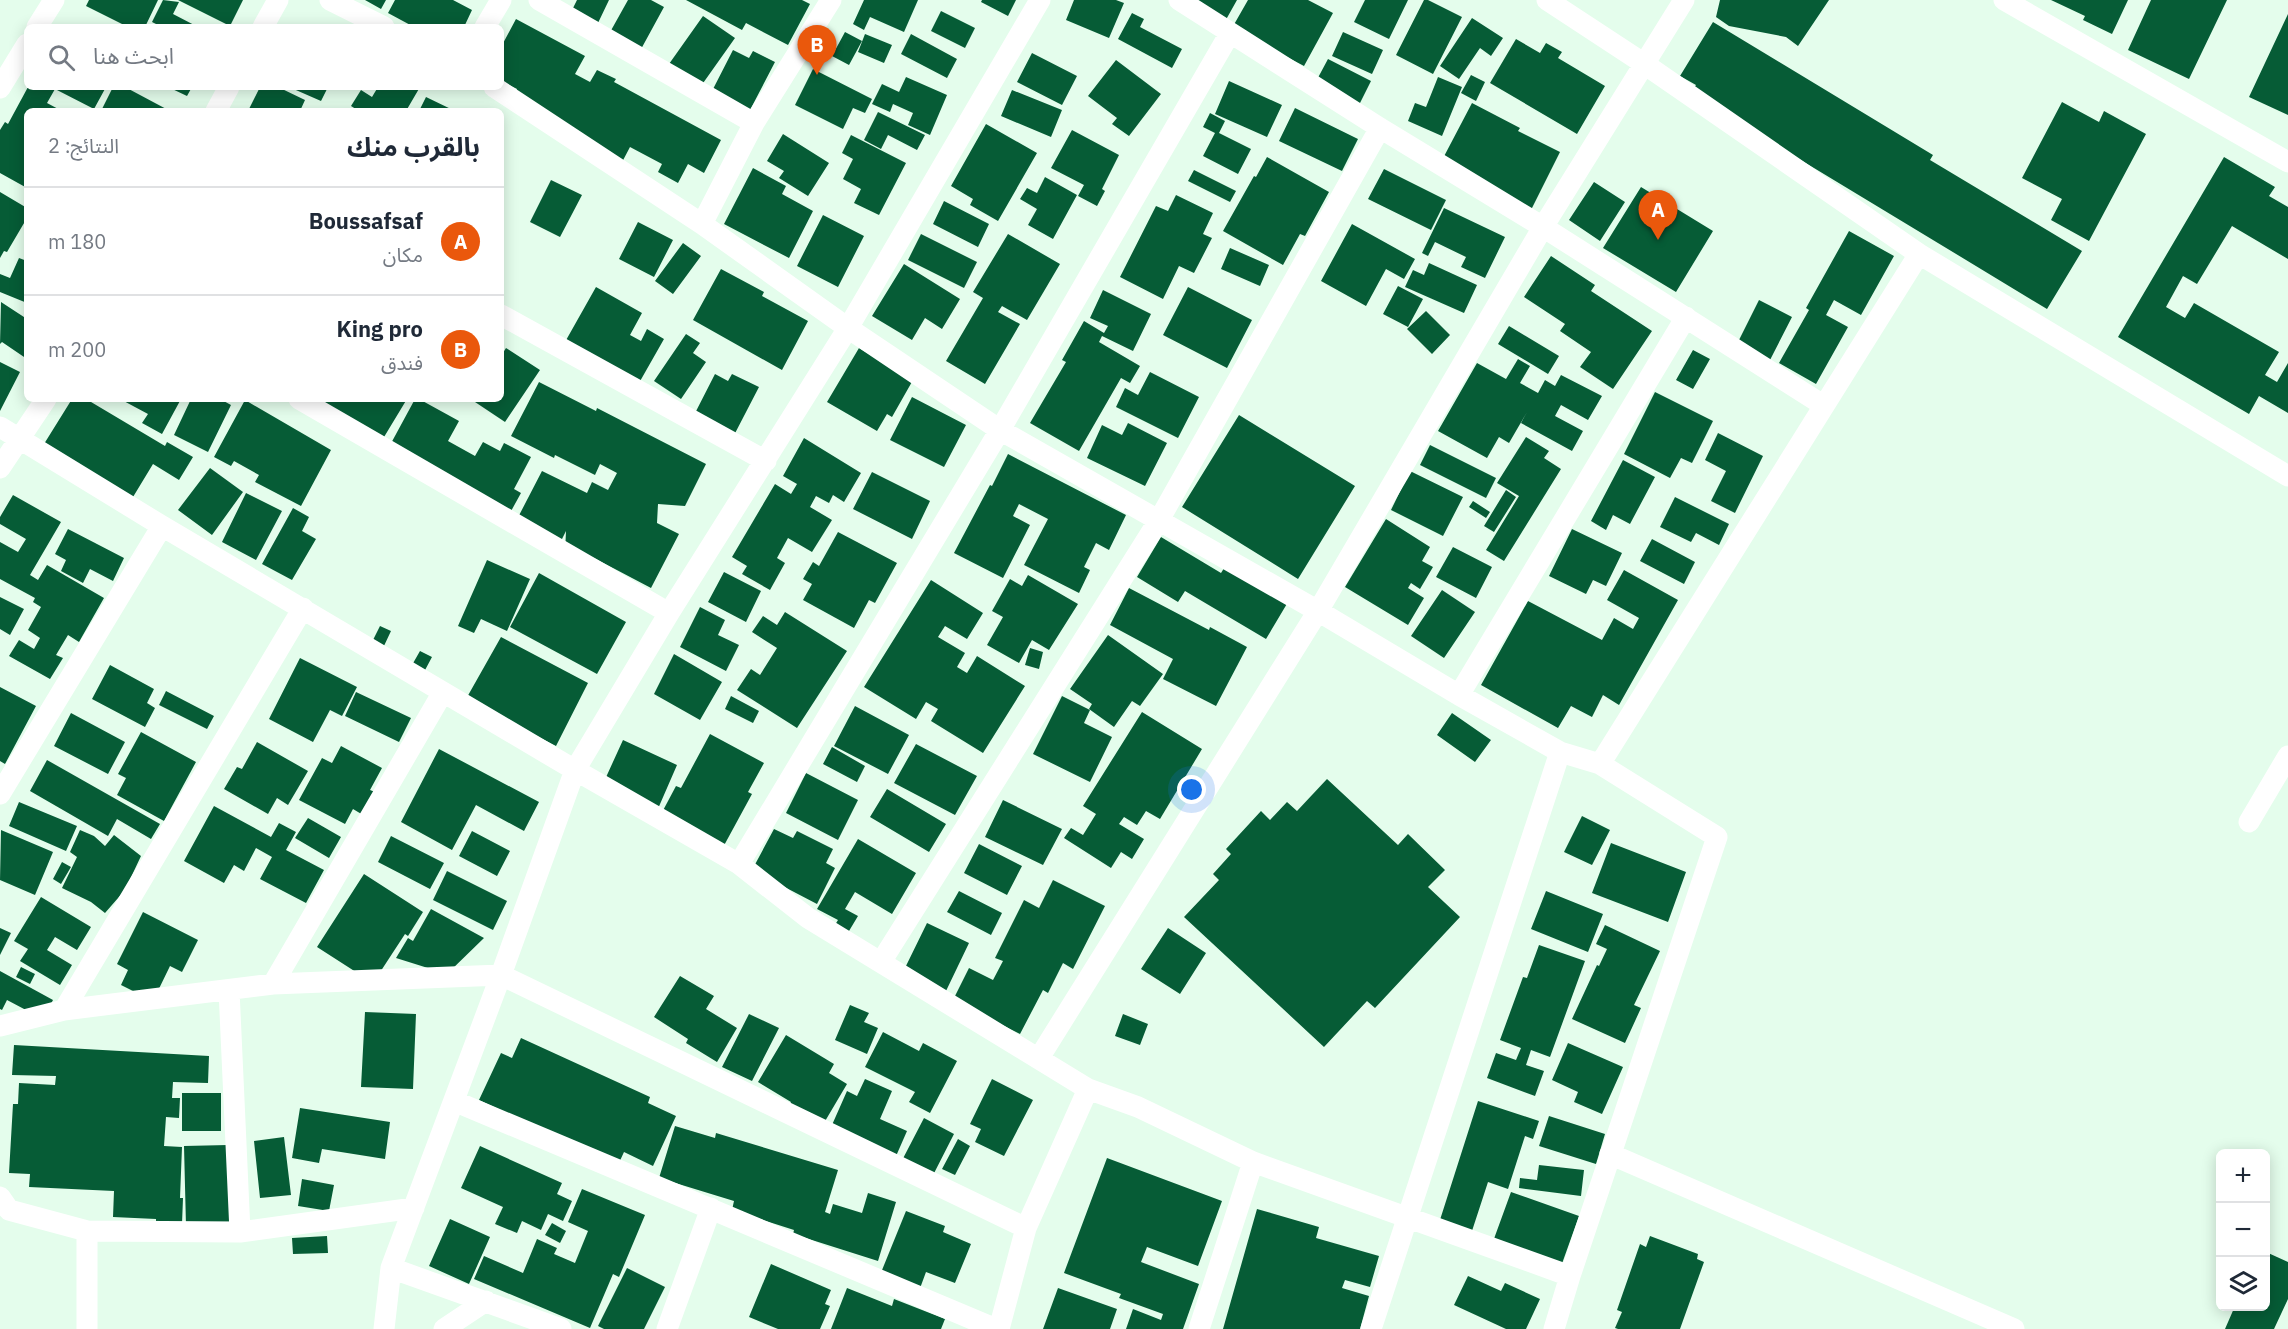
<!DOCTYPE html>
<html lang="ar">
<meta charset="utf-8">
<style>
body{margin:0;font-family:"IBM Plex Sans","Noto Sans Arabic",sans-serif;background:#f2f2f3;color:#1f2937;direction:rtl}
.controls{position:absolute;right:18px;bottom:18px;display:grid;overflow:hidden;border-radius:9px;box-shadow:0 3px 15px #0003}
.controls button{width:54px;height:54px;display:grid;place-items:center;padding:0;border:0;border-bottom:2px solid #e0e1e3;background:#fff;color:#1f2937;font:30px sans-serif}
.you{position:absolute;left:1192px;top:790px;width:21px;height:21px;margin:-15px;border:4px solid #fff;border-radius:50%;background:#1a73e8;box-shadow:0 0 0 9px #1a73e833}
.badge{display:grid;place-items:center;width:39px;height:39px;border-radius:50%;background:#ea580c;color:#fff;font-size:20px;font-weight:700}
.pin{position:absolute;translate:-50% -50px;filter:drop-shadow(0 2px 3px #0008)}
.pin::after{content:'';position:absolute;top:32px;width:21px;height:18px;background:inherit;clip-path:polygon(0 0,100% 0,50% 100%)}
.list{margin:0;padding:0;list-style:none}
h2{display:flex;justify-content:space-between;align-items:center;height:78px;margin:0;padding:0 24px;font-size:26px}
h2 small{font-size:20px;font-weight:400;color:#747a83}
.list li{display:grid;grid-template-columns:39px 1fr auto;gap:18px;align-items:center;box-sizing:border-box;height:108px;padding:0 24px;border-top:2px solid #e0e1e3}
.list b{display:block;font-size:22px;white-space:nowrap}
.list p{margin:0;font-size:20px;white-space:nowrap;color:#747a83}
.list em{font-size:20px;font-style:normal;color:#747a83}
.icon{flex:none;width:33px;height:33px;fill:none;stroke:currentColor;stroke-width:2;stroke-linecap:round;stroke-linejoin:round}
.map{position:relative;flex:none;width:2288px;height:1329px;overflow:hidden;direction:ltr}
.search{position:absolute;background:#fff;box-shadow:0 3px 15px #0003;left:24px;top:24px;width:480px;height:66px;display:flex;align-items:center;gap:15px;box-sizing:border-box;padding:0 21px;border-radius:9px;color:#747a83;font-size:22px}
.panel{position:absolute;background:#fff;box-shadow:0 3px 15px #0003;left:24px;top:108px;width:480px;height:294px;border-radius:9px;direction:rtl}
.map>svg:first-child{display:block}
</style>
<div class="map">
<svg width="2288" height="1329" viewBox="0 0 2288 1329">
<rect width="100%" height="100%" fill="#e4fdec"/>
<!-- building -->
<path fill="#065c36" d="M89,0H158L145,27H128L86,6Z
M163,0L179,2L173,14L198,27H162L152,22Z
M178,0H243L230,26Z
M365,0H386L381,9Z
M395,0H453L472,10L464,27H414L388,13Z
M577,0H609L598,23L572,10Z
M628,0H651L664,7L640,51L609,34Z
M686,0H802L810,4L788,45L746,23L742,30Z
M864,0H918L904,32L870,17L864,30L853,24Z
M982,0H1016L1008,16L981,2Z
M1074,0H1116L1124,3L1109,38L1066,20Z
M1180,0H1237L1223,25Z
M1248,0H1308L1333,13L1304,66L1287,57L1228,35Z
M1365,0H1408L1389,39L1354,22Z
M1424,0H1428L1462,17L1433,74L1396,55Z
M1720,0H1829L1798,46L1786,37L1729,26L1716,17Z
M2051,0H2128L2112,34L2083,20L2085,16Z
M2151,0H2227L2189,79L2128,50Z
M941,11L975,28L965,48L931,31Z
M1132,13L1144,19L1140,27L1182,49L1172,68L1118,39Z
M2288,14V115L2249,97Z
M703,16L735,38L701,86L669,64Z
M1472,18L1503,38L1491,56L1480,48L1459,79L1440,66Z
M516,19L585,56L575,74L590,82L597,70L616,79L614,82L721,140L704,173L688,164L678,183L658,172L662,164L630,147L620,166L511,102L517,89L501,81V47Z
M1713,22L1933,155L1930,160L2082,251L2047,309L1743,125L1688,97L1696,85L1680,76Z
M845,32L862,41L849,65L832,56Z
M1343,32L1383,50L1372,74L1332,56Z
M865,34L892,45L884,63L858,52Z
M911,34L957,59L947,78L901,54Z
M1516,39L1540,53L1546,43L1562,52L1558,58L1605,86L1577,134L1490,83Z
M733,50L749,58L753,51L775,62L749,112L711,93Z
M1032,53L1077,76L1062,105L1017,82Z
M1328,59L1371,81L1357,109L1313,87Z
M1116,60L1161,94L1129,136L1112,124L1117,118L1088,96Z
M813,69L872,99L865,113L853,108L843,129L795,105Z
M1471,75L1485,82L1476,101L1461,93Z
M906,77L947,95L930,135L908,125L913,113L893,104L890,112L872,104L882,84L899,92Z
M1438,77L1462,87L1442,136L1408,121L1415,103L1426,107Z
M1229,81L1282,105L1267,137L1215,114Z
M28,87H106L94,109L55,89L47,103L62,111H27V188L0,173V130L5,122L8,124Z
M113,87H125L170,111H101Z
M168,87H192L187,96Z
M260,87H278L305,100L300,111H248Z
M289,87H328L321,101Z
M378,87H420L406,111H359L351,106L361,90L372,97Z
M1012,90L1062,110L1051,137L1001,116Z
M426,97L455,111H419Z
M2062,102L2099,122L2104,111L2146,134L2089,241L2051,220L2062,199L2022,178Z
M1472,103L1520,128L1518,131L1560,152L1531,210L1440,164Z
M1295,108L1358,139L1342,171L1279,141Z
M878,112L925,135L917,150L888,135L881,149L864,140Z
M1210,113L1225,121L1219,133L1251,149L1238,174L1203,156L1215,133L1203,127Z
M986,124L1037,153L998,221L970,205L973,199L951,186Z
M1072,130L1119,155L1102,189L1105,191L1097,206L1078,196L1084,185L1051,168Z
M783,134L829,163L808,196L779,178L784,171L767,161Z
M851,135L906,163L879,215L854,203L861,189L843,179L853,159L842,153Z
M1267,157L1329,192L1305,236L1300,234L1283,265L1223,231L1254,176L1256,177Z
M2224,157L2275,187L2269,196L2288,207V259L2232,226L2197,284L2183,276L2166,307L2185,318L2194,303L2279,352L2265,375L2277,382L2288,363V413L2259,396L2249,414L2118,337Z
M753,168L786,186L782,194L813,211L789,258L724,224Z
M1384,169L1446,200L1431,230L1368,199Z
M1194,170L1236,191L1230,202L1188,181Z
M1045,177L1077,195L1053,239L1028,225L1037,209L1020,199L1027,188L1037,193Z
M551,180L582,195L560,237L530,222Z
M1594,182L1625,202L1600,241L1569,220Z
M1641,187L1713,231L1676,292L1603,248Z
M0,192L27,208V218L7,252L4,251L0,258Z
M1176,195L1213,213L1203,234L1212,238L1194,273L1179,266L1163,299L1120,277L1156,206L1168,211Z
M944,201L989,224L978,247L933,224Z
M1444,208L1505,237L1485,278L1461,267L1466,257L1435,242L1428,256L1422,253Z
M823,215L864,236L838,287L797,266Z
M638,222L673,240L654,277L619,259Z
M1352,224L1415,259L1404,279L1386,269L1366,306L1321,281Z
M1849,231L1894,256L1861,315L1834,300L1826,315L1848,327L1816,384L1779,363L1809,310L1806,308Z
M921,234L977,262L964,288L908,260Z
M1008,234L1060,264L1027,320L1002,306L998,312L1020,324L985,384L946,361L983,298L973,292Z
M683,243L701,256L673,294L655,281Z
M1230,248L1269,265L1260,286L1221,269Z
M1551,256L1595,285L1591,291L1652,331L1613,389L1580,367L1591,352L1560,331L1565,324L1524,297Z
M19,258L27,261V303L0,292V274L10,278Z
M1429,263L1477,285L1464,313L1405,287L1413,270L1424,275Z
M904,264L960,299L942,329L925,318L912,340L872,316Z
M721,269L764,292L762,296L808,321L782,370L693,320Z
M1398,286L1423,299L1408,327L1383,314Z
M596,287L642,313L630,335L641,341L647,329L664,339L639,383L565,342Z
M1188,287L1252,320L1227,368L1163,335Z
M1103,290L1151,314L1133,351L1102,336L1099,342L1140,366L1130,383L1121,378L1079,451L1030,423L1066,362L1062,360L1084,321L1104,333L1108,326L1090,318Z
M1759,300L1792,317L1770,360L1733,352Z
M1,302L27,319V359L2,342L0,344Z
M1426,311L1450,335L1432,354L1407,329Z
M1509,326L1559,356L1548,374L1498,344Z
M686,334L700,343L693,353L706,362L681,399L654,381Z
M506,348L540,370L505,422L472,400L501,399V356Z
M859,348L913,380L892,417L887,414L877,431L827,402Z
M1693,350L1710,359L1693,389L1676,380Z
M1518,359L1530,366L1520,383L1538,393L1545,380L1555,386L1561,375L1602,396L1588,420L1561,405L1555,416L1583,431L1572,451L1521,423L1527,412L1509,443L1499,437L1487,458L1438,431L1477,363L1506,379Z
M0,362L20,372L0,411Z
M1150,372L1199,397L1178,438L1116,407L1125,388L1138,395Z
M715,374L728,381L732,374L759,387L731,441L691,421Z
M539,382L596,411L597,408L706,464L685,506L658,504L657,523L679,534L651,588L594,558L565,553L566,531L557,549L513,527L542,471L587,493L592,482L608,490L617,473L600,464L595,475L555,455L554,458L511,436Z
M1655,392L1713,421L1692,463L1681,458L1670,478L1624,454Z
M912,397L966,425L944,467L890,440Z
M72,399H86L165,446L167,442L193,457L179,480L153,464L133,497L44,444Z
M120,399H181L162,434L142,423L148,414Z
M191,399H220L231,405L208,452L174,435Z
M308,399H407L381,442Z
M415,399H419L459,421L448,441L475,456L483,442L500,451L504,443L531,457L514,489L521,493L510,513L389,447Z
M245,400L331,450L301,506L255,482L259,475L234,461L231,466L214,457Z
M1239,415L1355,486L1298,579L1182,507Z
M1128,423L1167,443L1145,486L1087,458L1102,425L1122,435Z
M1718,433L1763,456L1735,513L1711,501L1726,471L1705,460Z
M1526,437L1549,451L1544,458L1561,469L1504,561L1486,550L1519,496L1497,483Z
M804,438L861,473L844,502L833,495L829,503L816,496L810,507L832,520L812,552L788,538L777,558L785,563L770,590L742,574L747,566L732,557L775,484L791,494L797,484L783,476Z
M1430,445L1496,478L1486,498L1420,465Z
M1008,454L1126,515L1109,550L1096,543L1084,567L1090,570L1079,593L1024,565L1048,519L1019,504L1013,516L1030,525L1003,578L954,553L990,485L992,486Z
M1623,460L1655,477L1630,524L1613,515L1606,530L1591,521Z
M210,468L243,492L212,535L178,510Z
M1410,471L1463,497L1443,536L1391,510Z
M872,472L930,501L912,539L853,509Z
M1506,490L1516,497L1494,532L1484,526Z
M246,493L282,511L256,560L222,542Z
M13,495L61,522L30,575L38,580L47,565L104,598L79,642L68,635L56,655L63,658L50,679L9,656L19,640L34,649L40,638L28,630L41,607L33,602L35,598L0,579V542L18,552L26,539L0,524V517Z
M1675,497L1729,524L1719,545L1696,533L1691,542L1660,527Z
M1473,501L1490,512L1486,518L1469,507Z
M293,508L309,517L302,531L316,539L292,580L262,564Z
M1386,519L1430,547L1422,561L1433,567L1420,589L1411,583L1408,588L1424,598L1408,625L1345,587Z
M68,529L124,558L113,581L90,569L83,583L61,571L66,560L55,554Z
M1572,529L1622,553L1606,586L1593,580L1586,594L1549,576Z
M838,532L897,563L875,603L869,600L854,628L803,600L812,584L803,579L813,562L819,566Z
M1161,537L1221,573L1226,565L1288,602L1266,639L1185,591L1178,602L1137,577Z
M1652,539L1695,562L1684,584L1640,561Z
M1453,547L1492,567L1476,598L1436,577Z
M487,560L530,579L507,631L481,619L474,633L458,626Z
M1624,570L1678,600L1619,705L1603,695L1592,717L1571,706L1558,728L1481,685L1528,601L1602,640L1614,618L1633,629L1639,618L1607,600Z
M724,572L761,591L746,622L708,602Z
M539,573L626,622L597,674L510,627Z
M1028,575L1078,604L1049,650L1032,640L1019,663L987,645L1003,617L992,611L1010,579L1022,586Z
M931,580L983,613L967,639L945,626L938,637L965,653L957,667L967,673L977,656L1025,686L983,753L931,721L938,709L926,702L916,719L864,687Z
M1129,588L1209,630L1210,627L1247,647L1216,706L1163,679L1173,659L1110,625Z
M1442,590L1475,612L1444,658L1411,636Z
M0,597L24,609L10,635L0,629Z
M700,607L725,620L718,635L739,645L726,671L680,647Z
M785,612L847,651L797,728L737,690L751,669L760,675L777,648L752,632L763,616L777,625Z
M380,626L391,631L383,648L372,642Z
M1108,635L1163,674L1140,706L1132,701L1114,727L1089,709L1092,704L1070,689Z
M501,637L588,683L556,746L466,699Z
M1030,648L1043,652L1039,669L1025,665Z
M420,651L432,657L424,672L412,665Z
M674,654L722,682L700,720L654,694Z
M300,658L357,687L342,716L330,710L313,742L269,719Z
M110,665L154,689L147,703L155,708L145,727L92,699Z
M0,687L36,706L5,764L0,761Z
M166,691L214,716L207,729L159,705Z
M356,692L411,718L399,742L345,716Z
M731,696L759,711L753,723L725,709Z
M1062,696L1090,710L1084,723L1112,737L1090,782L1033,754Z
M855,706L909,735L888,774L834,746Z
M1142,712L1202,749L1160,819L1146,811L1137,825L1124,817L1119,824L1144,839L1132,859L1121,852L1111,868L1064,838L1071,828L1083,835L1096,814L1083,806Z
M71,713L125,742L108,774L54,746Z
M1452,713L1491,740L1475,762L1437,735Z
M141,732L196,762L164,821L117,795L126,778L118,774Z
M710,734L764,763L748,792L752,794L721,851L659,818L676,786L681,788Z
M623,740L677,765L657,811L602,786Z
M257,742L308,771L288,805L277,798L268,814L224,789L237,767L242,769Z
M916,744L977,776L955,815L894,783Z
M341,746L382,768L370,790L375,792L363,815L353,809L345,824L299,800L322,758L332,763Z
M832,747L865,766L857,782L823,764Z
M439,749L539,802L524,831L476,805L452,850L401,822Z
M47,760L160,824L151,839L117,819L108,836L30,791Z
M806,773L858,800L838,840L786,813Z
M1327,779L1398,845L1408,834L1445,870L1428,887L1460,917L1375,1008L1367,1001L1324,1047L1184,917L1219,880L1213,874L1231,854L1226,849L1261,811L1270,820L1287,802L1297,811Z
M887,789L946,824L929,852L870,817Z
M1003,800L1062,829L1043,865L985,837Z
M19,802L77,826L66,851L9,826Z
M214,806L271,837L279,823L296,832L286,850L324,870L306,903L260,879L272,857L256,848L244,871L234,865L224,883L184,861Z
M1582,816L1610,830L1592,865L1564,852Z
M308,818L341,837L329,858L295,838Z
M774,829L793,838L797,831L833,849L826,863L835,868L817,904L752,870Z
M1,830L53,852L35,895L0,880Z
M80,830L94,836L105,846L114,835L141,856L125,890L105,913L91,902L62,888L77,857L70,852Z
M472,831L510,851L497,876L459,856Z
M391,836L444,863L430,889L378,862Z
M858,839L916,873L892,914L855,892L845,909L858,916L846,936L833,928L838,920L817,909Z
M1611,843L1686,872L1668,922L1592,893Z
M979,844L1022,866L1007,895L964,873Z
M62,862L71,867L61,884L53,879Z
M447,871L507,901L493,930L433,900Z
M364,874L423,912L408,936L405,934L373,983L317,947Z
M1053,880L1105,906L1073,969L1063,963L1048,993L1043,990L1020,1034L953,1000L969,968L993,980L1003,961L995,958L1024,900L1039,908Z
M959,891L1002,913L991,935L947,912Z
M1546,891L1603,914L1588,952L1531,929Z
M41,897L91,927L77,950L55,937L47,950L72,965L60,985L20,961L28,949L14,941Z
M431,909L484,938L447,974L396,958L408,938L413,941Z
M143,912L198,940L182,972L170,966L153,1001L121,985L128,970L117,964Z
M927,923L969,943L946,991L904,970Z
M1605,925L1660,951L1634,1005L1641,1008L1625,1043L1572,1019L1597,965L1599,966L1607,949L1596,944Z
M0,928L11,933L0,955Z
M1168,928L1206,953L1180,994L1141,969Z
M1539,945L1585,961L1550,1057L1531,1050L1526,1065L1544,1071L1535,1096L1487,1078L1496,1053L1516,1060L1521,1048L1500,1040L1523,977L1527,978Z
M21,967L35,974L30,984L16,977Z
M0,971L53,1000L43,1019L7,1000L2,1010L0,1009Z
M680,976L714,996L706,1009L737,1028L717,1062L686,1043L688,1039L654,1017Z
M850,1005L869,1013L864,1022L878,1028L867,1054L835,1040Z
M365,1012L416,1014L413,1089L361,1087Z
M749,1014L779,1028L752,1081L722,1067Z
M1123,1014L1148,1024L1140,1045L1115,1036Z
M883,1032L919,1051L923,1043L957,1061L930,1113L909,1102L915,1092L865,1067Z
M786,1035L834,1064L829,1073L847,1084L821,1128L788,1108L791,1102L758,1082Z
M521,1038L650,1097L648,1103L676,1116L653,1166L624,1152L618,1165L479,1100L501,1053L512,1058Z
M1568,1043L1623,1067L1602,1114L1574,1102L1578,1092L1552,1080Z
M14,1045L209,1056L208,1083L173,1082L172,1098H180L179,1118L166,1117L164,1146L182,1147L180,1198H183L182,1224L156,1223V1219L113,1217L114,1191L29,1187L30,1174L9,1173L13,1104H18L19,1083L55,1085L56,1076L12,1075Z
M865,1079L892,1091L880,1119L907,1131L893,1163L828,1134L847,1091L857,1096Z
M992,1079L1033,1100L1004,1156L975,1142L981,1129L970,1124Z
M182,1093H221V1131H182Z
M1478,1101L1539,1121L1533,1139L1525,1136L1508,1189L1488,1182L1471,1234L1439,1223Z
M300,1108L390,1122L385,1159L322,1149L319,1163L292,1158Z
M1549,1116L1605,1134L1596,1164L1539,1146Z
M924,1118L954,1134L928,1185L897,1170Z
M675,1126L715,1138L716,1133L838,1170L825,1212L830,1214L833,1204L862,1213L868,1193L896,1202L878,1261L793,1234L794,1230L732,1210L734,1201L659,1178Z
M284,1137L291,1195L260,1198L254,1141Z
M958,1139L970,1146L955,1175L942,1169Z
M228,1145L230,1225L186,1226L184,1146Z
M480,1146L562,1183L557,1194L572,1201L563,1221L548,1214L541,1230L522,1221L517,1233L495,1224L503,1207L461,1188Z
M1107,1158L1222,1201L1198,1266L1147,1247L1141,1262L1199,1284L1183,1329H1126L1133,1309L1161,1320L1163,1314L1119,1298L1121,1294L1064,1273Z
M1539,1165L1584,1170L1581,1196L1519,1188L1520,1178L1537,1180Z
M302,1179L334,1185L329,1211L298,1206Z
M582,1189L645,1215L619,1277L613,1274L590,1328L474,1279L484,1256L523,1273L537,1239L557,1248L554,1254L575,1263L588,1231L568,1222Z
M1511,1192L1579,1216L1559,1272L1491,1247Z
M1257,1209L1319,1227L1316,1238L1379,1256L1370,1287L1345,1280L1342,1288L1369,1296L1360,1329H1223Z
M906,1211L945,1226L943,1232L971,1244L955,1283L926,1272L919,1291L880,1275Z
M450,1219L490,1237L469,1284L429,1266Z
M552,1223L566,1231L560,1243L545,1235Z
M327,1236L328,1253L293,1254L292,1238Z
M1650,1236L1698,1254L1697,1259L1704,1262L1680,1329H1618L1615,1328L1622,1312L1617,1310L1640,1244L1646,1247Z
M2266,1252L2288,1262V1299L2274,1329H2225L2235,1306H2266Z
M771,1264L831,1290L825,1304L830,1306L820,1329H778L749,1317Z
M627,1268L665,1287L644,1329H604L598,1326Z
M1468,1276L1501,1291L1505,1283L1540,1299L1526,1329H1506L1454,1305Z
M847,1288L892,1306L894,1299L945,1319L941,1329H831Z
M1058,1288L1117,1309L1110,1329H1043Z"/>
<g fill="none" stroke-linecap="round" stroke-linejoin="round">
<!-- street -->
<path stroke="#fff" stroke-width="21" d="M330,0L384,27
M539,0L754,123
M1179,0L1380,128L1543,227L1823,405
M1547,0L1643,63L1919,254L1600,764L1717,837L1570,1276L1554,1329
M2004,0L2288,162
M37,27L54,0
M263,27L278,0
M485,27L501,0
M494,87L702,224L848,328L1000,430L1318,611L1459,695L1560,752L1600,764
M0,88L27,44
M216,111L229,87
M702,224L754,123L831,0
M1919,254L2288,476
M501,315L766,461
M299,399L669,613
M0,427L162,526L575,770L739,864L808,918L1088,1089L1138,1107L1253,1162L1570,1276
M0,468L46,399
M1459,695L1686,317
M0,794L162,526
M2249,822L2288,756
M739,864L1000,430L1230,33
M881,962L1159,520L1380,128
M273,984L443,692
M229,990L240,1232
M64,1010L303,608
M0,1026L64,1010L273,984L501,975L575,770L669,613L848,328L1040,0
M1039,1058L1318,611L1543,227L1684,0
M454,1101L996,1329
M1610,1154L2014,1329
M0,1197L9,1210L87,1231L240,1232L414,1208
M87,1231V1329
M384,1329L391,1268
M444,1329L486,1301
M561,1329L391,1268L501,975L1026,1228
M667,1329L711,1208
M999,1329L1026,1228L1088,1089
M1199,1329L1253,1162
M1371,1329L1560,752"/>
</g>
</svg>
<div class="controls">
<button>+</button>
<button>−</button>
<button><svg class="icon" aria-label="layers" viewBox="0 0 24 24"><path d="M12 4l9 5-9 5-9-5zM3 14l9 5 9-5"/></svg></button>
</div>
<div class="you"></div>
<div class="pin badge" style="left:1658px;top:240px">A</div>
<div class="pin badge" style="left:817px;top:75px">B</div>
<div class="search"><svg class="icon" aria-label="search" viewBox="0 0 24 24"><circle cx="10" cy="10" r="6"/><path d="M15 15l6 6"/></svg>ابحث هنا</div>
<section class="panel">
<h2>بالقرب منك<small>النتائج: 2</small></h2>
<ul class="list">
<li><span class="badge">A</span><div><b>Boussafsaf</b><p>مكان</p></div><em>180 m</em></li>
<li><span class="badge">B</span><div><b>King pro</b><p>فندق</p></div><em>200 m</em></li>
</ul>
</section>
</div>
